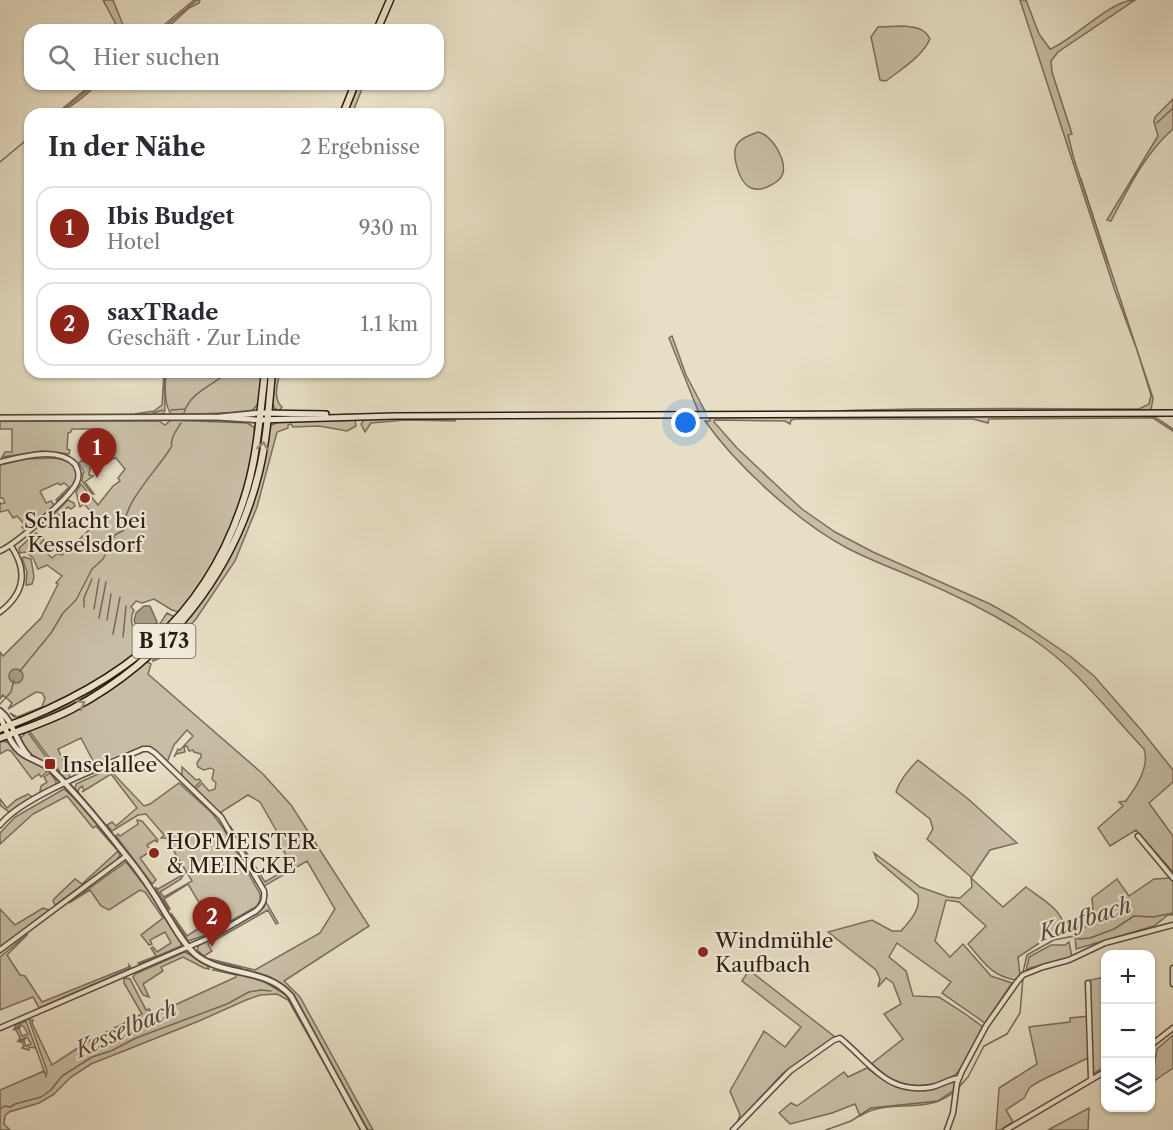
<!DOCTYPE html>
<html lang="de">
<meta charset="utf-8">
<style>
body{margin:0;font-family:"Libre Caslon Text",serif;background:#f2f2f3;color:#2b2b33}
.controls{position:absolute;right:18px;bottom:18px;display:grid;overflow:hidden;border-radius:12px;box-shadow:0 2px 4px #0004}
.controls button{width:54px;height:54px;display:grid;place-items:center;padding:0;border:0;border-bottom:2px solid #e1e1e2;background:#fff;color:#2b2b33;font:30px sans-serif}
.you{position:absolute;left:686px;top:423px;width:21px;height:21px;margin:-15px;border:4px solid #fff;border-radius:50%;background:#1a73e8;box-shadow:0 0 0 9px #1a73e833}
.badge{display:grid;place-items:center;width:39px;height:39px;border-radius:50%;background:#8f2418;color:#fff;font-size:20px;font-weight:700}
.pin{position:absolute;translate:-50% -50px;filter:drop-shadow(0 2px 3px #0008)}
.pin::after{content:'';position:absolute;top:32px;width:21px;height:18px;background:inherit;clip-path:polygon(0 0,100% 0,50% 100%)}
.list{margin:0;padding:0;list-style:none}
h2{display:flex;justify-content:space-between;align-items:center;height:78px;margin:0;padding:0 24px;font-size:26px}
h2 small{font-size:20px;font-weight:400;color:#7c7c81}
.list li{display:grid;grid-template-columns:39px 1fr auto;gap:18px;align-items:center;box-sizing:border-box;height:84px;margin:0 12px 12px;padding:0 12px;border:2px solid #e1e1e2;border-radius:18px}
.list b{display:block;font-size:22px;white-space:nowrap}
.list p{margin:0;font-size:20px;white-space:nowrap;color:#7c7c81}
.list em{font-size:20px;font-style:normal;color:#7c7c81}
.icon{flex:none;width:33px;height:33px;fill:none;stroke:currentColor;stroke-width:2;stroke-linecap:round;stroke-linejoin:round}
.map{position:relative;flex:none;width:1173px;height:1130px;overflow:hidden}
.search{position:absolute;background:#fff;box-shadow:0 2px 4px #0004;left:24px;top:24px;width:420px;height:66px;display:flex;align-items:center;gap:15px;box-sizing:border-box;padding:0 21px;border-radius:18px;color:#7c7c81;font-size:22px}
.panel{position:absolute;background:#fff;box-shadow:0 2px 4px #0004;left:24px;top:108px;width:420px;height:270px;border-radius:18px}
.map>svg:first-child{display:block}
</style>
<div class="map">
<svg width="1173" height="1130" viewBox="0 0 1173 1130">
<rect width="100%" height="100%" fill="#e7dfc5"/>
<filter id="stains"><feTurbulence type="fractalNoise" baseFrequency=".00333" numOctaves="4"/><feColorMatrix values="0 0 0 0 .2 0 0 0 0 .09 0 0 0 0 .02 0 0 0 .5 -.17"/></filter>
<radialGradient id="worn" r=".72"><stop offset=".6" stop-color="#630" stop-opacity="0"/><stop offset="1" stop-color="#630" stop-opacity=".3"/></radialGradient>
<!-- green -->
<path fill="#c8bea6" stroke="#7b6d5c" stroke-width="1.5" d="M103,0H113L125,30H119Z
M194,0H200L199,3L189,8L165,30H158Z
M1020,0H1026L1039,34L1050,49C1075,39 1110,0 1135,0L1058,52L1051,61L1052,72L1072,134L1068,135L1074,159L1153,398L1151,410L838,413V411C938,407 1039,409 1139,409L1149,404L1151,395L1137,350L1115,291Z
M904,26C916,28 924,27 930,39C922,57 901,69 886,81L880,80L871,37L878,27Z
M92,84H96C90,94 70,106 60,114H56Z
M358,84H364L352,114H346Z
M1173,99V129C1145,153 1128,189 1111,221L1107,220L1158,136L1154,122L1155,117Z
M758,132C772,135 786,159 783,173C781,180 775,183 769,186C764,189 757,190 751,188C739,183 730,153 738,143C742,138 752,134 758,132Z
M672,336L686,375L706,413H699L669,338Z
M164,372L165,411L161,415L134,414L154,411L162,405Z
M166,372H262C260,385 263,407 249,412L172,415C164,407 165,384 166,372Z
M275,372H280C278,383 272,398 282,407L279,411L274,408L272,397Z
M1143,416L1155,417L1173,429V431L1153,418H1147L989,419L988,423L973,419H796L791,420L790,424L785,421L715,420L714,422L737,448L773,482L802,509L835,532L873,552L990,604L1013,617L1070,656L1094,676L1142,731L1173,770V782L1149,803L1173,836V872L1136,830L1110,846L1098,828L1123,806L1119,802L1126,801C1136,787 1150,767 1144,749C1108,711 1078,670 1034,640C998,616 958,596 918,579C894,569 870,560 847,548C798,522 737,466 705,421H710V418L712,417Z
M365,419H453L455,421L405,420L371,423L365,432L361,424Z
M171,420L247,423L254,427C256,439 252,452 250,464C239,517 216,572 179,612L172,610L154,599L142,603L136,601L131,607L134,610C127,622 135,643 151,634C158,629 162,620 167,613L173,616C171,628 118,669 105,678C81,694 51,705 25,718L24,716L14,717L10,713L17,717L42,707L45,698L42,693L36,692L8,709L12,703L3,695L0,699V652L3,656L41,618L58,584L56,583L62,576L47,565L38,569L33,558L26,552L20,553L19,548L36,533L44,540L39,545L52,558L57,554L62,555L69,549L72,552L76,548L73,545L89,530L92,519L95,516L84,504L80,507L76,492L81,484L98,505L113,486L120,481L118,478L125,469L116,458L99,462L90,468L89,475L93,476L85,482L94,494H92L82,481L83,473L84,472L79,463L81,461C92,461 101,461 108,452L115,451L113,443H109L105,435L93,433L92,429H72L71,432L68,433L67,449L70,450L69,454L41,451L2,457L5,452H12V429H0V421H159L165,425Z
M355,420L356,426L347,431L319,426L293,427L291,424L288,425V428L277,432L257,507L235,561L196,619L160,658L153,661L154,654L177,631L203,599L231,555L252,505L270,426L278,422Z
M261,425C264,440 256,463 253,478C229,594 135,683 28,725C35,718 60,710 72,704C88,695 103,685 118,675C205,614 246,528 261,425Z
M53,458C67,459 82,467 74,483C70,490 62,496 57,501L56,500L69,487L64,483L60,485L58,483L40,491L46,503L51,501L54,505L24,534L4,547L26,531L22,527L25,525L17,516L13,518L8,510L0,512V502L1,504L5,503L3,498H0V465L26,459Z
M68,500L74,503L75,506L71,509L68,507L48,525L46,522Z
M24,557L31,559L34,577L32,584L26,585L27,572L22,558Z
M146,661L151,664L148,674L263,774L291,805L369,926L284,981L300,997L373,1130H368L290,993L269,979L270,977L248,971V969L247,971L223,965L241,968L210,959L255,970L320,933L335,909L307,861L264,886L267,896L230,826L265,882L292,866L277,839L280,837L260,802L248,795L221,812L224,818L196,789L202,783L209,791L215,789L216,783L212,779L214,770L211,768L204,770L198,767L197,763L201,757V754L194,752L193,750L189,751L187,746L184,747L185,752L176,754L174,757L178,749L180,750L193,736L187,730L174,745L167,762L154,751L142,748L77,776V774L84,771L83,768L94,763L81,738L58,749L71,779L66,780L30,732V730L116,685Z
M27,731L49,761L46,764L27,751L20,739Z
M0,741L7,742L22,756L41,766L47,772L41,777L39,774L32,779L11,751L7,750L0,754Z
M918,760L967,798L1017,843L990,850L971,878L1003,907L1026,887C1043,900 1061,908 1066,930L1047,938L1018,957L1020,975L1015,980C990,975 984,962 968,944L986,926L959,902L946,900L935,941L950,957L963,944L991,976L1012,983L985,1023L942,993L951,982L897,943L889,957L906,971L913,996L939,997L964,1013L983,1027C977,1036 962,1070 955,1075C936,1089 904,1089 884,1076C879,1073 875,1069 870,1065L903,1039L884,1014L901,1004L893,983L886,978L878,987L880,979L876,970L828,932L872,920L892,931H901C910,921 921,909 918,895L877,860L874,853L920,887L948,897L960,898L972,887L971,877L927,839L933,829L930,819L896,792C900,779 909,770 918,760Z
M182,767L196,780L199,779L201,781L194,788L182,776Z
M109,769L144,806L150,804L179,783L212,813L223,828L260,894V900L257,906L206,935L188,941L171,913L187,936L210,921L188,884L164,899L170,909L169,910L155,887L158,889L184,874L181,879L160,892L164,897L192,881L166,838H161L164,835L146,814L138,815L112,831L107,825L112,822L116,826L137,808L111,774L82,792L84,790L82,786L78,790L79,794L95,812L75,789L76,784Z
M50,773L56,781V785L44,793L40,792L41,786L47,782L44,777Z
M64,789C77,800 115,841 120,855L117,860L55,905L53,901L54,899L75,879L82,884L118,851L96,826L93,828L67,796L33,814L0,844V833L15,817Z
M28,794L31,796L30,800L9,812L0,805V799L7,808L16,800Z
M137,820L142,821L158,840L157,842L155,840L147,845L151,851L140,858L156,880L152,884L116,836L118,834L120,836L138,824Z
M126,862L152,895L181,943V946L139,964L138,963L156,956L151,948L153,947L157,952L171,943L165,932L150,940L152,944L149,945L141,935L163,918L145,892L140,890L109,910L101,906L90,890L69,903Z
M1170,878L1173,881V915H1168L1154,926L1076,949L1075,933L1094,921L1092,898L1117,879L1129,896L1154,879Z
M266,902L278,923L276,924L268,910L208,944L212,951L204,956L197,950L199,945L256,914L264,907Z
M43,908L49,910L0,948V909L15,925Z
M28,934L7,955L20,975L25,976L42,1002L129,967V965L131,968L39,1008L33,997L0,1010V957Z
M1069,942L1072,957L1030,968L1026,971L1029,957L1051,945H1065Z
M185,952L207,965L209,969L204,968L183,957L161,967L163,971L143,984L149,997L143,995L133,977L135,974Z
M216,968L260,979L286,995L362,1130L288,1000L277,994L260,995L246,1000L199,1021L91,1064L71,1077L53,1095L39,1103L9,1112L5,1116L4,1124L10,1130H0V1090L44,1071L36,1048L29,1047V1050L22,1048L24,1046L22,1042H19L25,1039L24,1041L26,1046L31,1044L27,1037L18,1041L20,1038L16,1030H14L20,1027L19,1029L22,1036L28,1034L24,1027L21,1025L14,1029L16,1025L26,1021L46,1076L47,1071L29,1020H33L32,1023L52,1065L87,1042L142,1014L124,983V978L130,979L146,1010L149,1009L153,1015L236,977V975L213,970Z
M749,970L835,1037L782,1074L737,1123L740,1115L730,1091L764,1031L785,1047L801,1027L742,981Z
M1105,977V1067L1089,1076L1088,1058L1040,1081L1030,1087L1024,1098L1006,1110L1013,1122L1000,1130H996L999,1088L1037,1064L1029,1027L1070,1022V1018L1089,1016L1090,980Z
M1173,1035V1068L1151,1083L1157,1049Z
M867,1068C896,1091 917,1096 953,1081L955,1082L953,1093C948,1096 942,1100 936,1102C911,1110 883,1101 860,1116L855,1104L832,1113L790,1124L779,1113L791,1103L797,1106L844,1072L848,1077Z
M1089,1108L1088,1130H1048Z"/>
<!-- water -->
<path fill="#a89d88" stroke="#776958" stroke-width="1.5" d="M144,606H150L157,622C152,629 146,634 138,629L134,621L136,613Z
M9 676a7 7 0 1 1 14 0a7 7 0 1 1-14 0Z"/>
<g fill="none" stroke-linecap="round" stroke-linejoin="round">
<!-- stream -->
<path stroke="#776958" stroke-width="1.5" d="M161,30L197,0
M58,114L95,84
M1157,123L1173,108
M0,162L30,137
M1081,179L1108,263
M171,410L185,409
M153,413L163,410
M184,413C189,393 214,384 229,372
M84,607V598L92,579
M94,609L99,579
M99,618L106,582
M107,620L111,594
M113,634L120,597
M123,637L126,606
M20,671L51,633L63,613L76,600L92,569L103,559L115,535L124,530C122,504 157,470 170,449C174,442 170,447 172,440C173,434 178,428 181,423
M0,704L11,692L14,680
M1023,972L1027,955L1054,940L1074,936L1079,939L1090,938L1114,929L1134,916L1153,917L1173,913
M959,1087L968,1077L984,1046L1007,1034L1020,1013L1023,978
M0,1109L4,1106L10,1107L15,1104L41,1097L51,1090L62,1076L92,1057L111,1051L136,1038L227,1004L249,992L261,990L271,991
M826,1130L851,1121L871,1108L938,1101L954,1090"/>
<defs>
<path id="minor" d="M0,462C21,457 57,446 75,464C78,470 80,475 77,482C71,497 16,544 0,551
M0,612C25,593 28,571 11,546
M0,825C22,796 107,765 143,749H149L155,753L221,817L264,891C265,900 263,905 256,911L211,937L0,1028
M1138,836L1173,878
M0,950L126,856
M1173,968V984
M1088,983L1091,1079
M1150,1046L1173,1028
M733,1130L790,1071L834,1040L840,1038C871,1063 886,1095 932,1087C941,1085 949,1079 959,1078
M947,1130L953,1113L957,1083L962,1071L986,1026L1017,982L1023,975L1043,967L1069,960L1105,943L1173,925
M1006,1130L1106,1071"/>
<path id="tertiary" d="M218,417L260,413
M0,418L213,417L259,420
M0,711C14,722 15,742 28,755
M0,716C7,732 11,749 28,757C36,761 45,764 52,770C78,795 102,825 124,853C140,872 154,893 166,914C175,928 183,944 196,955C224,977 266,967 291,996L364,1130"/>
<path id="secondary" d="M260,413L326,414
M259,420L395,416L1173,413"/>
<path id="primary" d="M377,30L390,0
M343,114L355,84
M0,729C122,684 209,619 247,489C258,451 260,411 265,372
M0,738C24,729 49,721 72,709C165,660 234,574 259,472C267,439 269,405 272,372"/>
</defs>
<!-- minor casing -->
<use href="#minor" stroke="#5c4d3e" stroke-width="7"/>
<!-- tertiary casing -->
<use href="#tertiary" stroke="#5c4d3e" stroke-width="8"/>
<!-- secondary casing -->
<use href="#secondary" stroke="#2e1c11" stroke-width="8"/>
<!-- primary casing -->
<use href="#primary" stroke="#2e1c11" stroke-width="9"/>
<!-- minor -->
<use href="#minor" stroke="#efead9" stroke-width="4"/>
<!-- tertiary -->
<use href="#tertiary" stroke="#efead9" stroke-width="4.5"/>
<!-- secondary -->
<use href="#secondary" stroke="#efead9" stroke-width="5"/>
<!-- primary -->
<use href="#primary" stroke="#e7dfc5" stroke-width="6"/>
</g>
<!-- one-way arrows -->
<defs><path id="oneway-chevron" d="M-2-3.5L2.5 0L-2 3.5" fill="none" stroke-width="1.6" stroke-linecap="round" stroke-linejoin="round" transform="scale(1.5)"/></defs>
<g stroke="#948774">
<use href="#oneway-chevron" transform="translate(263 446) rotate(-81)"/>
<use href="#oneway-chevron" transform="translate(81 704) rotate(-30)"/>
</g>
<!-- markers -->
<g fill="#8f2418" stroke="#efead9" stroke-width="2">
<circle cx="85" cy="498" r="6"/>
<rect x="44" y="758" width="12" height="12" rx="3"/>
<circle cx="154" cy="853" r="6"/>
<circle cx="703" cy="952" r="6"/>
</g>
<g text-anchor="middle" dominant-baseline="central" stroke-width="4.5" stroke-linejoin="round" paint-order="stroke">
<!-- shield labels -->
<rect fill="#efead9" stroke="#685a4d" stroke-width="1.5" x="132.5" y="624" width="63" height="34" rx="4.5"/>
<g font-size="20" font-weight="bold" fill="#2e1c11">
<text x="164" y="641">B 173</text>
</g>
<!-- poi labels -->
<g font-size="21" fill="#2e1c11" stroke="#efead9" text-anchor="start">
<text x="85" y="520" text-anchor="middle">Schlacht bei<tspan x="85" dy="24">Kesselsdorf</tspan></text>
<text x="62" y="764">Inselallee</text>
<text x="166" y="841">HOFMEISTER<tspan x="166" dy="24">&amp; MEINCKE</tspan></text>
<text x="715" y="940">Windmühle<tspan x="715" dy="24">Kaufbach</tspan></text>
</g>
<!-- water labels -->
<g font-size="22" font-style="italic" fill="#59493b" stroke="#efead9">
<text transform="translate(1085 919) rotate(-18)">Kaufbach</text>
<text transform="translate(126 1029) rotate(-24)">Kesselbach</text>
</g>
</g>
<rect width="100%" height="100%" filter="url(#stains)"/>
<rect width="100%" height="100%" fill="url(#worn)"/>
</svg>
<div class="controls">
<button>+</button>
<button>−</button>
<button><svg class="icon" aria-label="layers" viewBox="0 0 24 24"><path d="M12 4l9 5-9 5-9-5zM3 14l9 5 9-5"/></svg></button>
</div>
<div class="you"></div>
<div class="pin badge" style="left:97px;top:478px">1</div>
<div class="pin badge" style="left:212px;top:947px">2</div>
<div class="search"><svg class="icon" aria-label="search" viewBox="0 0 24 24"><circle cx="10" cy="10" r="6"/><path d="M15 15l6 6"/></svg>Hier suchen</div>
<section class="panel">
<h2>In der Nähe<small>2 Ergebnisse</small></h2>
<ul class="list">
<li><span class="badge">1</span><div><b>Ibis Budget</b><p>Hotel</p></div><em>930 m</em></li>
<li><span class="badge">2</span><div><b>saxTRade</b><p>Geschäft · Zur Linde</p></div><em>1.1 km</em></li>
</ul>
</section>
</div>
